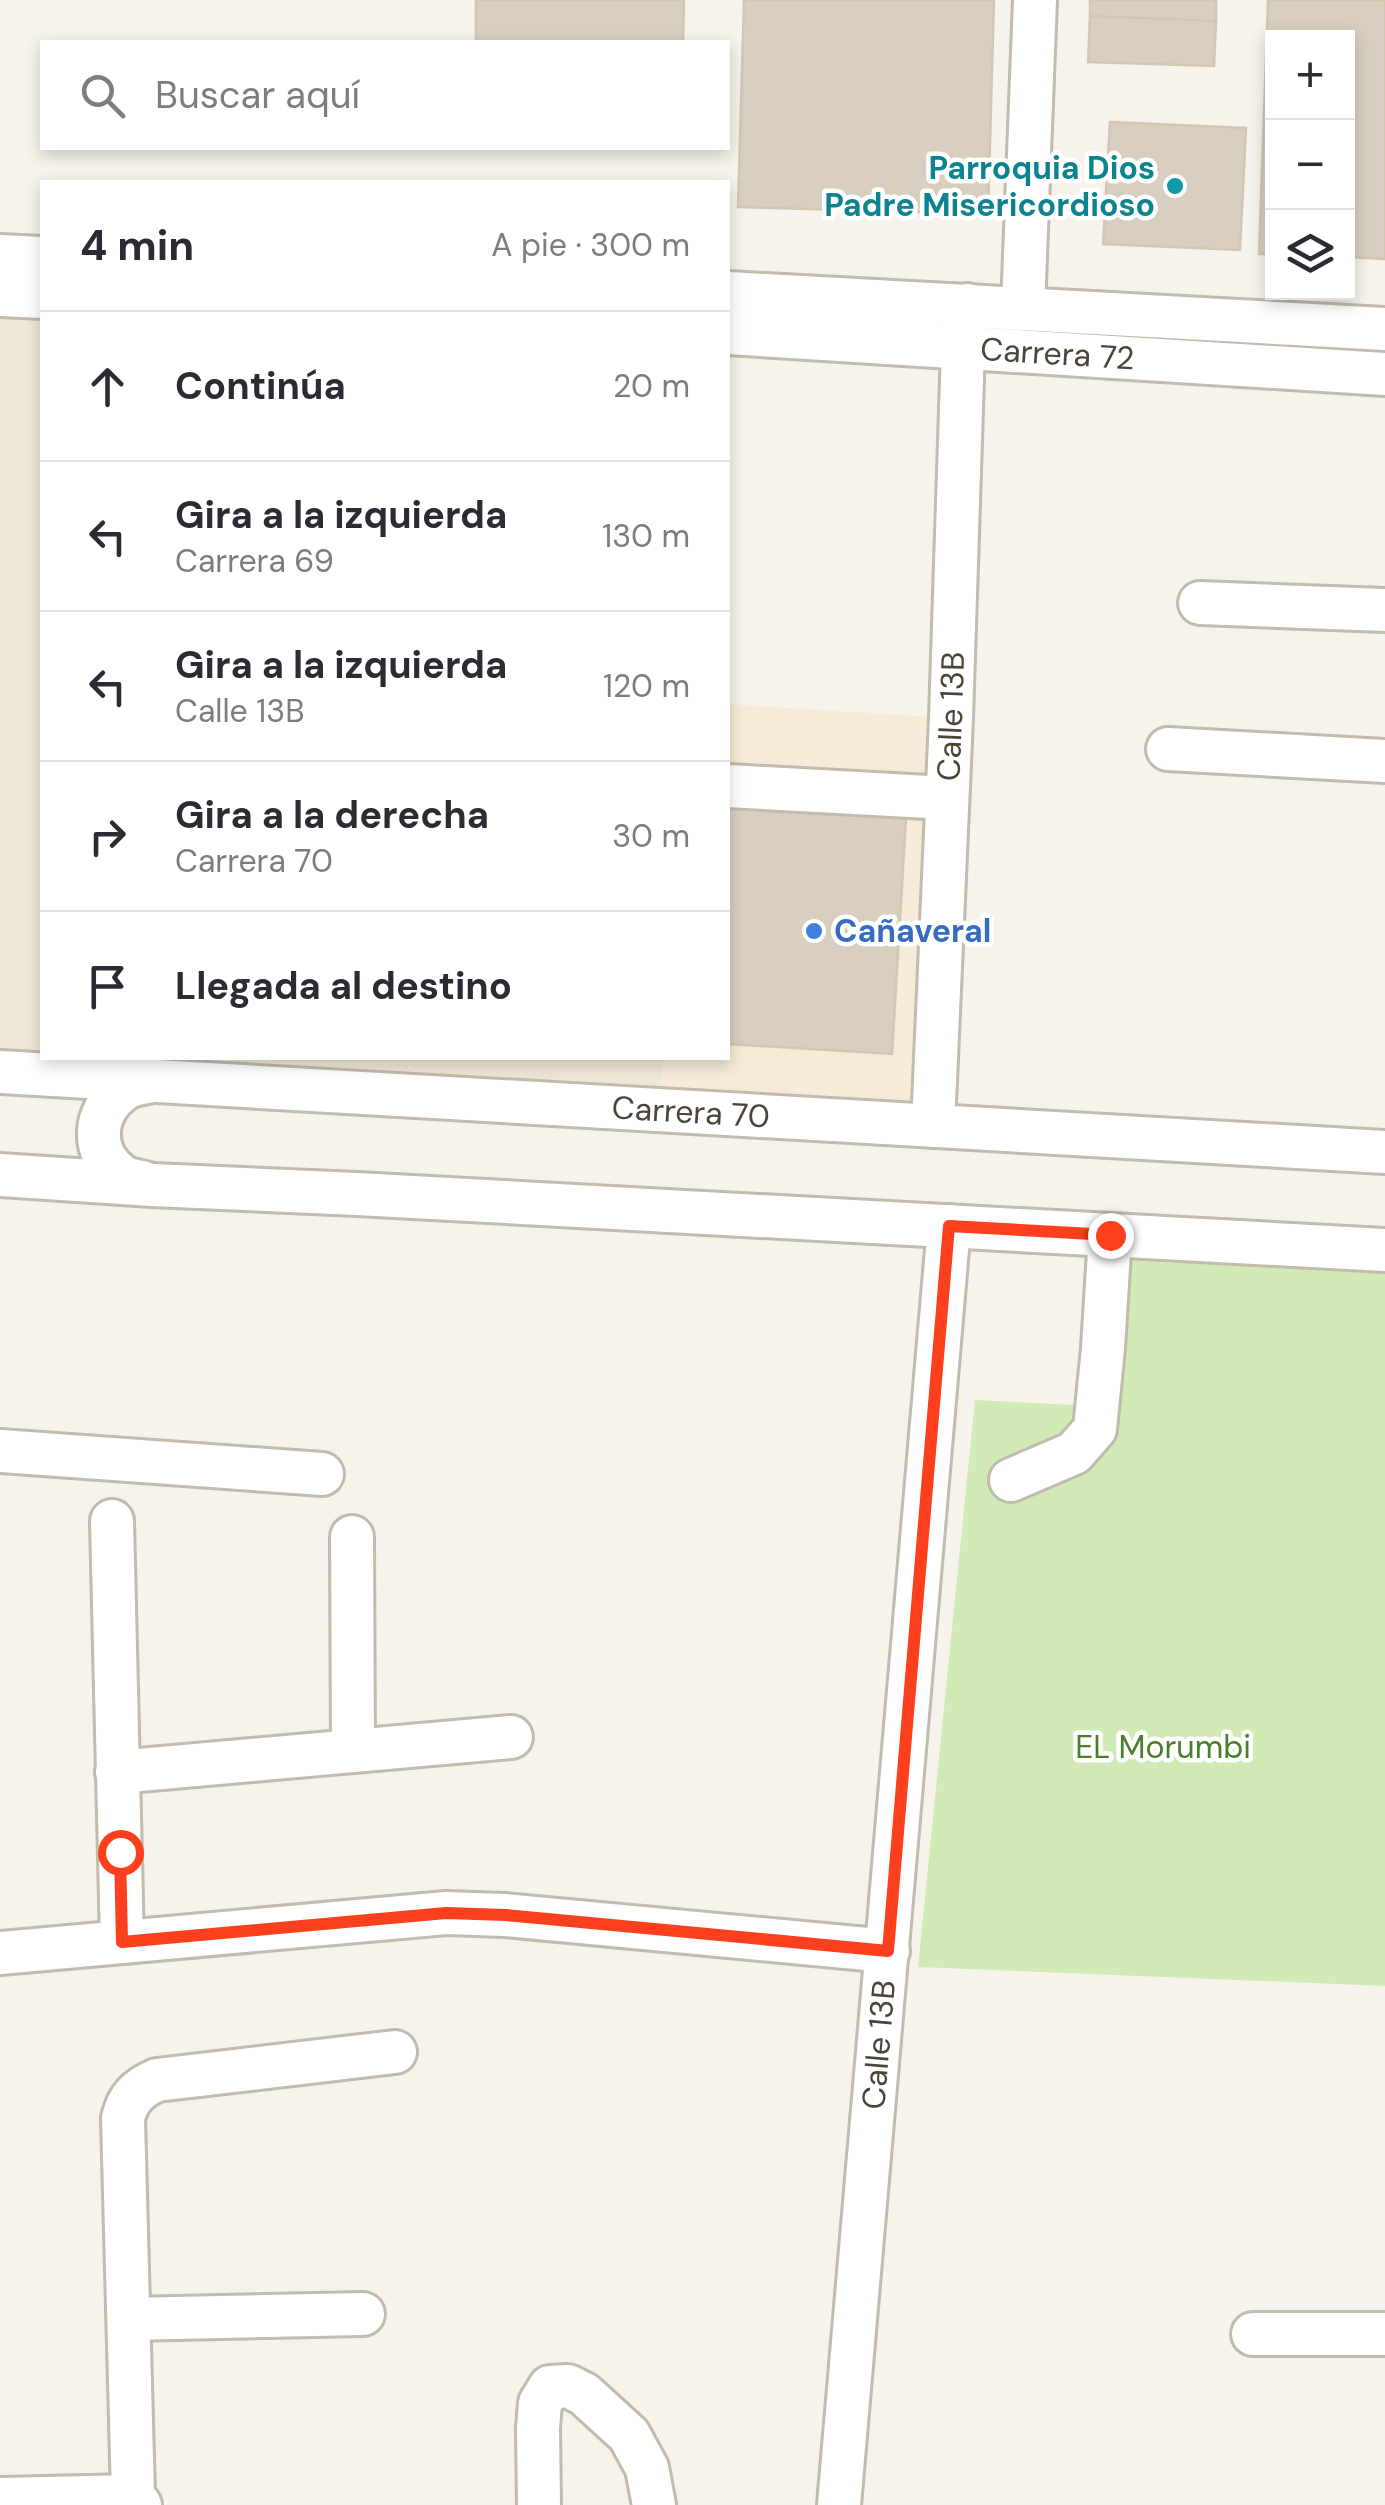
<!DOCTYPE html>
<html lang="es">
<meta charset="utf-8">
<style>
body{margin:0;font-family:"DM Sans",sans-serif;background:#f2f2f3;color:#2b2b33}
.controls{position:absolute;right:30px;top:30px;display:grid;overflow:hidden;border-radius:0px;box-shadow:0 5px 15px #0003}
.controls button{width:90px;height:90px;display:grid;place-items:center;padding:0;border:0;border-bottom:2px solid #e1e1e2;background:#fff;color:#2b2b33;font:50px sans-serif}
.stop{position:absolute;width:30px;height:30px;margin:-22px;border:8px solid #fc3f1d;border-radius:50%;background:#fff}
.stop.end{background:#fc3f1d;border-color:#fff;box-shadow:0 2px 10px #0008}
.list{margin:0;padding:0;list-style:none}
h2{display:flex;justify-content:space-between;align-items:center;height:130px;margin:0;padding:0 40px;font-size:42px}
h2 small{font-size:32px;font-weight:400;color:#7c7c81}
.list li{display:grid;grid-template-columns:65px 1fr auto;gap:30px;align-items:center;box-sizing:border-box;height:150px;padding:0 40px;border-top:2px solid #e1e1e2}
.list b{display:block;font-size:38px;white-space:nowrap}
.list p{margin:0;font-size:32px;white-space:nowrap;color:#7c7c81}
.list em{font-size:32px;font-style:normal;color:#7c7c81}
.icon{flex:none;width:55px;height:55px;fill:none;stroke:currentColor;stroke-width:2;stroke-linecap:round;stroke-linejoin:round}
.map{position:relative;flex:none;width:1385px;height:2505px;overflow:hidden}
.search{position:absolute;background:#fff;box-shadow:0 5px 15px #0003;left:40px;top:40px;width:690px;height:110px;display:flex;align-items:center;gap:25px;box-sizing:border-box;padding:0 35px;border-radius:0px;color:#7c7c81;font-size:38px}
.panel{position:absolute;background:#fff;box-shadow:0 5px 15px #0003;left:40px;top:180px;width:690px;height:880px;border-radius:0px}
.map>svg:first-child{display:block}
</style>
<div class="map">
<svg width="1385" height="2505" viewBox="0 0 1385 2505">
<rect width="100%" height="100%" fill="#f6f3ec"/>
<!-- commercial -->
<path fill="#f7ead8" d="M728,704L951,718L933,1126L659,1111L663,1058H728Z"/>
<!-- education -->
<path fill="#efe8d6" d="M0,295L42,297V1058H663L659,1111L0,1072Z"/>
<!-- green -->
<path fill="#d2eab5" d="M1128,1256L1385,1266V1986L918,1967L975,1400L1114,1407Z"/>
<!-- building -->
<path fill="#d8cfc1" stroke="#d3c7b4" stroke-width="2.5" d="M476,0H684L683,42H476Z
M744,0H994L988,214L738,207Z
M1090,0H1216V21L1090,16Z
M1268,0H1385V259L1348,257V38H1272V254H1259Z
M1090,16L1216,21L1214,66L1088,62Z
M1110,122L1246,128L1240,250L1103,244Z
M728,808L906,818L892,1054L728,1044Z"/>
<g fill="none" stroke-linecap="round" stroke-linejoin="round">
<defs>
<g id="minor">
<path d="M0,256L42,258"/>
<path d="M728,293L1385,329"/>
<path d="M0,295L42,297"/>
<path d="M1023,308L1035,0"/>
<path id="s1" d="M728,333L1385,374"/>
<path d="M1200,603L1385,610"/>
<path d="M1168,749L1385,761"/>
<path d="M728,786L947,798"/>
<path id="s2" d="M0,1072L1385,1152"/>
<path id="s3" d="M933,1126L951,718L963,348L968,305"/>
<path d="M0,1175L152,1185L357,1194L1385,1250"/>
<path d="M145,1183C137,1181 128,1180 122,1176C90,1154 92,1112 123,1090C131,1084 143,1083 153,1081"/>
<path d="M0,1451L322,1474"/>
<path d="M1011,1480L1074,1453L1095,1429L1103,1348L1110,1235"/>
<path d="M112,1521L122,1942"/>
<path d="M352,1537L353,1751"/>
<path d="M117,1772L511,1737"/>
<path d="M0,1953L446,1913L505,1915L888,1951"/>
<path d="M129,2319L363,2314"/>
<path d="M1253,2334H1385"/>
<path d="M0,2499L133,2496"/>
<path d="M140,2505L133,2496L123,2118C128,2098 138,2088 157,2080L395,2052"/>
<path d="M539,2505L538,2428L540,2403L550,2387L568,2386L584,2394L629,2435L647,2468L654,2505"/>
<path id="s4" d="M839,2505L949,1226"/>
</g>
</defs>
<!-- minor casing -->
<use href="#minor" stroke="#c2bbae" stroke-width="48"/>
<!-- minor -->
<use href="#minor" stroke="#fff" stroke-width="42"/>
</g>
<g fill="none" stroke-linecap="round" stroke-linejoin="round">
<!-- route -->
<path stroke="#fc3f1d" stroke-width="12" d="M120,1852L122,1942L446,1913L506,1915L888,1951L949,1226L1110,1235"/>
</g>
<!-- markers -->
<circle fill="#0f9aa8" stroke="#fff" stroke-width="4" cx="1175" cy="186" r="10"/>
<circle fill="#3f7fe0" stroke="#fff" stroke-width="4" cx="814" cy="931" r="10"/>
<g text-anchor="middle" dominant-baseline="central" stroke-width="9" stroke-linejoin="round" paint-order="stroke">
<!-- culture labels -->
<g font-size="32" font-weight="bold" fill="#0d838f" stroke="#fff" text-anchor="end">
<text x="1155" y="168">Parroquia Dios<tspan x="1155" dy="37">Padre Misericordioso</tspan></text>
</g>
<!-- street labels -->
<g font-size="32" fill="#4b4439" stroke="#fff">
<text stroke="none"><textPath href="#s1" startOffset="330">Carrera 72</textPath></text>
<text stroke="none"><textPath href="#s3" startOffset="410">Calle 13B</textPath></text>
<text stroke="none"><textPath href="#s2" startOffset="692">Carrera 70</textPath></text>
<text stroke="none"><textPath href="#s4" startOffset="462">Calle 13B</textPath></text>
</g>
<!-- shop labels -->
<g font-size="32" font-weight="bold" fill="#366cbe" stroke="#fff" text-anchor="start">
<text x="834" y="931">Cañaveral</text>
</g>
<!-- park labels -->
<g font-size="32" fill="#4a7f2a" stroke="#fff">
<text x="1163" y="1747">EL Morumbi</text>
</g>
</g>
</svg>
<div class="controls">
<button>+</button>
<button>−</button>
<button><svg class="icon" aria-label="layers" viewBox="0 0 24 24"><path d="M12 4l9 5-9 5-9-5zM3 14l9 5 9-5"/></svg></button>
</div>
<div class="stop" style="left:120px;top:1852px"></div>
<div class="stop end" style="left:1110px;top:1235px"></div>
<div class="search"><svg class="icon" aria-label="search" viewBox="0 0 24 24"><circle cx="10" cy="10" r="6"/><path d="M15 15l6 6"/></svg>Buscar aquí</div>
<section class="panel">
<h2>4 min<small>A pie · 300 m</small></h2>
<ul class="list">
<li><svg class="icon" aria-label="ahead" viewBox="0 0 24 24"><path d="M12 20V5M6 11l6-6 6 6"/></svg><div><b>Continúa</b></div><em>20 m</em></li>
<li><svg class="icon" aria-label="left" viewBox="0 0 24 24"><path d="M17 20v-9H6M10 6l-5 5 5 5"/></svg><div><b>Gira a la izquierda</b><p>Carrera 69</p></div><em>130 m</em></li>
<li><svg class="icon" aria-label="left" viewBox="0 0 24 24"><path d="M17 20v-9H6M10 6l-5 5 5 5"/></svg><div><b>Gira a la izquierda</b><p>Calle 13B</p></div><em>120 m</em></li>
<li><svg class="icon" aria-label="right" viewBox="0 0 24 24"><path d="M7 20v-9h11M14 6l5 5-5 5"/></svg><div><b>Gira a la derecha</b><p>Carrera 70</p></div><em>30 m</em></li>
<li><svg class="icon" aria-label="arrive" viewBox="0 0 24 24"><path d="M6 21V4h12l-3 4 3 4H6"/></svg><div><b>Llegada al destino</b></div></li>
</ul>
</section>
</div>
